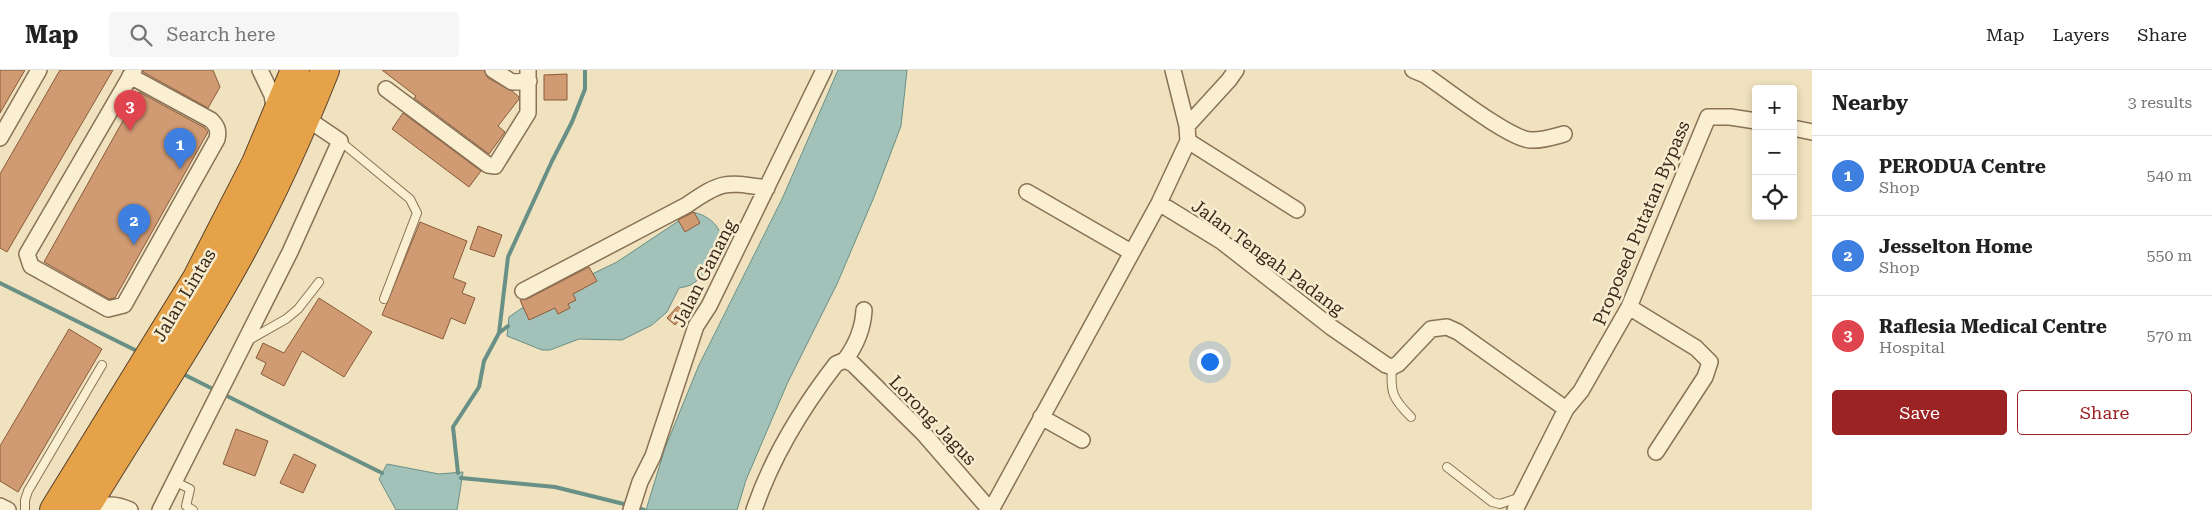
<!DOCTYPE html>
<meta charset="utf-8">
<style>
body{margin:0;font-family:"Roboto Serif",serif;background:#f6f6f6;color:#222}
.controls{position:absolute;right:15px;top:15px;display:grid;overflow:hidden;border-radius:5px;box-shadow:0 2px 8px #0003}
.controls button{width:45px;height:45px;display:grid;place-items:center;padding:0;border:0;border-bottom:1px solid #e0e0e0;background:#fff;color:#222;font:25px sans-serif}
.you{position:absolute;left:1209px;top:291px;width:18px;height:18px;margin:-12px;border:4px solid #fff;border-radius:50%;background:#1a73e8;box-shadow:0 0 0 8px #1a73e833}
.badge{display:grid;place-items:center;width:32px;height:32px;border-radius:50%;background:#9c2323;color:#fff;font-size:16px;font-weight:700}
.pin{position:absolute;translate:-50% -41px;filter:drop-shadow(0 1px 2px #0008)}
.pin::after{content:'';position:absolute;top:26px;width:18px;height:15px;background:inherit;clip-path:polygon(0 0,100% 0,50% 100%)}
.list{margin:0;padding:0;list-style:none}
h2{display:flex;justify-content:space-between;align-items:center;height:65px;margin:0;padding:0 20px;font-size:21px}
h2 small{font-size:16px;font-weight:400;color:#767676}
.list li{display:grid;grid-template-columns:32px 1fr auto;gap:15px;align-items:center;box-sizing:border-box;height:80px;padding:0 20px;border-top:1px solid #e0e0e0}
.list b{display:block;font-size:19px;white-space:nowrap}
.list p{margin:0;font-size:16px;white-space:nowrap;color:#767676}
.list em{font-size:16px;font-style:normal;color:#767676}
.actions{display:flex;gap:10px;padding:15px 20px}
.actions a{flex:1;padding:11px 0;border:1px solid #9c2323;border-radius:5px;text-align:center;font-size:18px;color:#9c2323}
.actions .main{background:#9c2323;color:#fff}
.icon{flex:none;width:28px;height:28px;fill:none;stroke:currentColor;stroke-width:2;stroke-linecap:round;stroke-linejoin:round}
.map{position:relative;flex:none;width:1812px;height:440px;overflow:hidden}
header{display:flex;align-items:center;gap:30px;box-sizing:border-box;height:70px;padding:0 25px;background:#fff;border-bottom:1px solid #e0e0e0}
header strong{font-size:24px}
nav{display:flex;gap:28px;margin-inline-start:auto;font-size:18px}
.search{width:350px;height:45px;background:#f6f6f6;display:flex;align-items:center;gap:12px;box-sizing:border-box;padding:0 18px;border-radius:5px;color:#767676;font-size:19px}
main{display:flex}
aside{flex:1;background:#fff}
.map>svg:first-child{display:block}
</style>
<header>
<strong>Map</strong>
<div class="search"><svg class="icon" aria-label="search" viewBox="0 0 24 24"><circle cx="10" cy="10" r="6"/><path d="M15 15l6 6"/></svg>Search here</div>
<nav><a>Map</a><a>Layers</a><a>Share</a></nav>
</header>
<main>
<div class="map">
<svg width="1812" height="440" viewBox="0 0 1812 440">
<rect width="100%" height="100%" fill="#f0e2be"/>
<!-- water -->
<path fill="#a2c1b8" stroke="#699086" d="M838,0H907L901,56L874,127L837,214L787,314L746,410L737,440H646L665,378L699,295L783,127Z
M692,142C709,145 725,158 721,178C719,187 702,207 694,213C690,216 684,217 679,218L667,242L652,255L622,270L579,269L550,280H542L507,266L509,247L522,238L617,192Z
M387,394L439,404L463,402L457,440H396L379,409Z"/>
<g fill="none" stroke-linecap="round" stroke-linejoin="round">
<!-- stream -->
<path stroke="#699086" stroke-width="4" d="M0,213L139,282
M499,263L508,187L552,91L572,52L585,19V0
M181,303L215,320
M221,323L382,403
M458,403L453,357L479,317L484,291L499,263L508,256
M461,408L555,417L628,435
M635,437L644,440"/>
</g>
<!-- building -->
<path fill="#d09a72" stroke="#8a5b3b" d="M0,0H25L0,43Z
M60,0H113L7,182L0,178V104Z
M143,0H213L220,17L208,38L143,2Z
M382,0H484L488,8L512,21L519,27V29L498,56L505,62L489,84L414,28L416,26Z
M567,4V30H544V5Z
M139,22L205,58L208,62L115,228L109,229L44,192Z
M403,43L481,101L469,117L392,59Z
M694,142L700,153L685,162L678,150Z
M420,152L467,171L453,208L466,213L462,223L475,228L465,254L451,248L443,269L382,245Z
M478,156L502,165L494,187L470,179Z
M589,197L597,211L573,224L576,230L568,234L570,238L558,244L555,238L529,250L520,230L527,229Z
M319,228L372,262L344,307L302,281L284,316L261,304L266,293L256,288L263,273L284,283Z
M678,236L685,243L675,255L667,248Z
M69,259L102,279L18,422L0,411V376Z
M236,359L268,371L255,406L223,394Z
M294,384L316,395L303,423L280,413Z"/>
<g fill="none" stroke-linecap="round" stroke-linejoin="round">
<defs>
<path id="lane" d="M340,71L410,129L417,143L384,229
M249,270L286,249L298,239L319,212
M1392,297C1390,323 1393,329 1411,347
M1447,397L1492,432L1500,434L1521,427
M174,411L190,419L186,436L193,440
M25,440V430L28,421L102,295"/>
<path id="street" d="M260,0L272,25L275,42
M493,0L512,12L529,11
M1413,0L1425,5C1446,19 1508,68 1530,70C1541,71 1553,67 1564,64
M130,6L211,50C217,56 219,60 217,69L124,235L108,239L31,196L27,184L134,0
M386,19L488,95L495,96L528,43V0
M1187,56L1229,10L1236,0
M1793,58L1812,62
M0,68L39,0
M1188,71L1297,140
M1027,122L1131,182
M1159,133L1221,171L1331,257L1386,295L1392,297L1398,294L1431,259L1447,257L1458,262L1566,339
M523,221L687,135C723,110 726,112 767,118
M1629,237L1696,278L1710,292L1705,307L1656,382
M845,290L853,294L924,364L990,440
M845,290C857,274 863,259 864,240
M1041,347L1082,370
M0,436L8,440
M88,440C103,433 116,433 130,440
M160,440L290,182L340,71L306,48
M631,440L640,412L653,386L696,256L709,236L824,0
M754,440C772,387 802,338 836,294L845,290
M991,440L1159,133L1188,71L1187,56L1173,0
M1515,440L1566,339L1581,321L1629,237L1708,47H1730L1756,51"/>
<path id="highway" d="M54,440L197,208L256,93L295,0
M84,440C128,367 176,295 219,221C260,151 295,76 325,0"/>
</defs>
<!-- lane casing -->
<use href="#lane" stroke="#897256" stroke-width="10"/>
<!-- street casing -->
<use href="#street" stroke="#897256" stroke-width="18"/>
<!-- highway casing -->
<use href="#highway" stroke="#57402b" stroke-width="30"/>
<!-- lane -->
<use href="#lane" stroke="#fbefd2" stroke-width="8"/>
<!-- street -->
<use href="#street" stroke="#fbefd2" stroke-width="15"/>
<!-- highway -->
<use href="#highway" stroke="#e5a249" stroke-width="28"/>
</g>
<g text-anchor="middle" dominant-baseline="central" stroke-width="5" stroke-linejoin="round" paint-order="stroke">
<!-- street labels -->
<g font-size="18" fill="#382a1c" stroke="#f7ecce">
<text transform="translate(1641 153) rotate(-67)">Proposed Putatan Bypass</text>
<text transform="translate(1268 187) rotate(36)">Jalan Tengah Padang</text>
<text transform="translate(704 203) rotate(-63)">Jalan Ganang</text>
<text transform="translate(184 225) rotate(-59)">Jalan Lintas</text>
<text transform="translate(933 350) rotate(46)">Lorong Jagus</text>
</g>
</g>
</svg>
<div class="controls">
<button>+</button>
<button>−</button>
<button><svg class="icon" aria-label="locate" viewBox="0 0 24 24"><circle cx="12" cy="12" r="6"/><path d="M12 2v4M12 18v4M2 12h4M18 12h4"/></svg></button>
</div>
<div class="you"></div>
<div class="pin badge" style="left:180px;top:99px;background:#3f7fe0">1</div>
<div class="pin badge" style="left:134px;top:175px;background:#3f7fe0">2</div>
<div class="pin badge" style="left:130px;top:61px;background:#e0444e">3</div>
</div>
<aside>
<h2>Nearby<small>3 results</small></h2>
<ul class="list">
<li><span class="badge" style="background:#3f7fe0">1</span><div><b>PERODUA Centre</b><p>Shop</p></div><em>540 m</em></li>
<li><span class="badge" style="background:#3f7fe0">2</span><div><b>Jesselton Home</b><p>Shop</p></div><em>550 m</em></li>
<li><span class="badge" style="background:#e0444e">3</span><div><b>Raflesia Medical Centre</b><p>Hospital</p></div><em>570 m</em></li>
</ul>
<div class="actions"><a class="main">Save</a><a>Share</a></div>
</aside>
</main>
